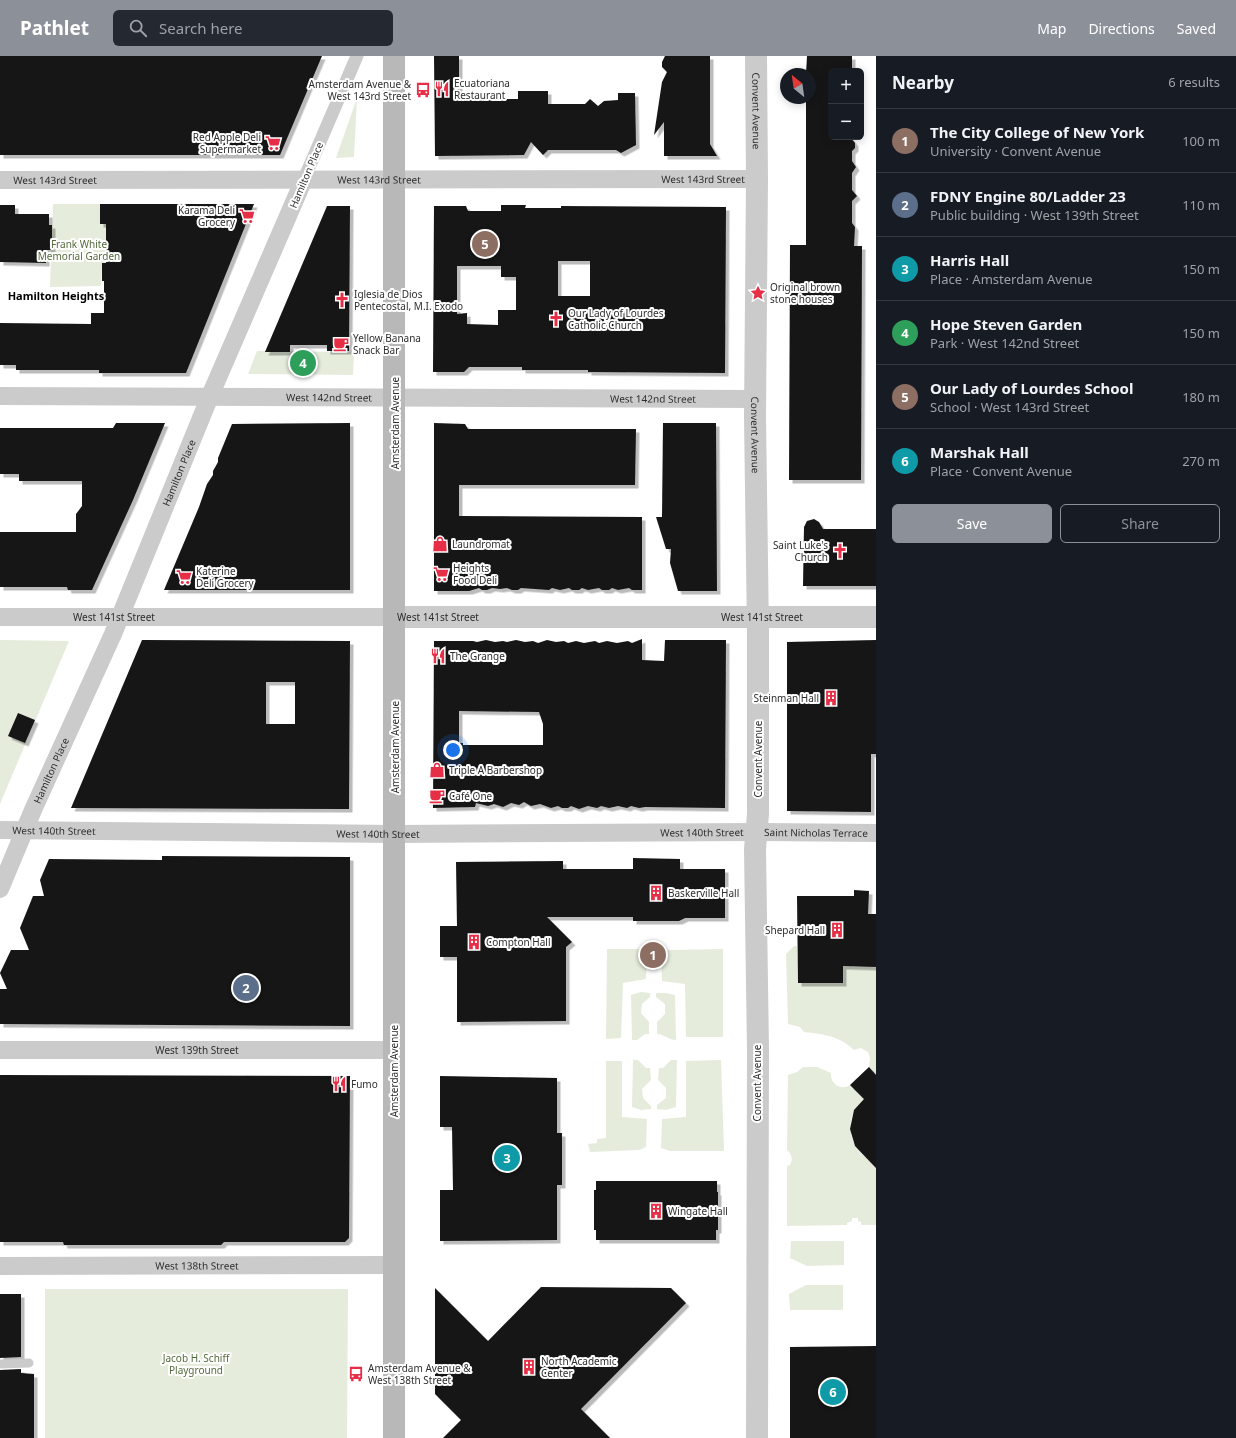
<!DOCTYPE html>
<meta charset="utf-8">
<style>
body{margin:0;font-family:"Noto Sans",sans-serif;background:#242831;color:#f1f3f6}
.controls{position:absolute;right:12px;top:12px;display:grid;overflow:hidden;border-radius:6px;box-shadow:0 2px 10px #0003}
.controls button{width:36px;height:36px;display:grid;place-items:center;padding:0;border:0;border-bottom:1px solid #363941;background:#171b24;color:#f1f3f6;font:20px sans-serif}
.compass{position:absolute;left:780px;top:12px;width:36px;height:36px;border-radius:50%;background:#171b24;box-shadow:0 2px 10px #0003;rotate:331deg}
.you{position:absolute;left:453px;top:694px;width:14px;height:14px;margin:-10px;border:3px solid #fff;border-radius:50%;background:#1a73e8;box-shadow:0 0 0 6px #1a73e833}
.badge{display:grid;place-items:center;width:26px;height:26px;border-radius:50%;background:#8c9099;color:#fff;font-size:13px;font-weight:700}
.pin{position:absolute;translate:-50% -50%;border:2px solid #fff;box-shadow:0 1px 4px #0006}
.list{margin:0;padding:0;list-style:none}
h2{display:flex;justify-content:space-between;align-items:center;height:52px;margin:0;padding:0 16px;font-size:17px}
h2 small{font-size:13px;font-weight:400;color:#9ea1a6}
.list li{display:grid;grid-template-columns:26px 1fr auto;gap:12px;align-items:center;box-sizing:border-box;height:64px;padding:0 16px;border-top:1px solid #363941}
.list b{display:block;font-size:15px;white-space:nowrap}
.list p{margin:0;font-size:13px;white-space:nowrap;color:#9ea1a6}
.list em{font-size:13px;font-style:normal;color:#9ea1a6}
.actions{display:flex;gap:8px;padding:12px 16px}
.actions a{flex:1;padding:9px 0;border:1px solid #8c9099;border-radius:6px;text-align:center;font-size:14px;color:#8c9099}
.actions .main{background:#8c9099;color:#fff}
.icon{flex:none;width:22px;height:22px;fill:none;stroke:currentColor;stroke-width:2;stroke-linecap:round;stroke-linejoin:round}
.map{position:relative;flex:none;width:876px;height:1382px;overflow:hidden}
header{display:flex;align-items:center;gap:24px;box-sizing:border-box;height:56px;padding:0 20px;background:#8c9099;color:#fff}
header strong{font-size:19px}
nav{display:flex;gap:22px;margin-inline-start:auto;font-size:14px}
.search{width:280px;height:36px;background:#242831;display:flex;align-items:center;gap:10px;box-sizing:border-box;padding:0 14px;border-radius:6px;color:#9ea1a6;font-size:15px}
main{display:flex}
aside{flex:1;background:#171b24}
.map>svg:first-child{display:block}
</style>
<header>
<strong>Pathlet</strong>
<div class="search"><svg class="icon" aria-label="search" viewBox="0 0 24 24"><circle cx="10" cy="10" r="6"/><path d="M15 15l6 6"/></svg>Search here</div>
<nav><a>Map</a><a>Directions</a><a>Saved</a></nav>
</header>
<main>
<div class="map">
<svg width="876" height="1382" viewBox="0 0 876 1382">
<defs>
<filter id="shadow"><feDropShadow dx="3.5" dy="3.5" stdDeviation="0" flood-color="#0004"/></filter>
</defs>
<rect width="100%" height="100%" fill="#fff"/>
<!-- green -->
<path fill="#e5ecdc" d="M357,42L354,101L336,102Z
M53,148H100V168H106V203H108V207H102L101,230L50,231Z
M257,295L354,296L353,319L248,318Z
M0,584L69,585L0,748Z
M794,890H797L798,927H842L843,910L871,911L876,912V1019L869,1011L870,1002L868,996L861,992L854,994C839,980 824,978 804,976L800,971L788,968L786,898Z
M607,893H640L647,896L646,923L623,927L621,982L606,983Z
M723,893V981H686L685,928L662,925L661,896L670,894Z
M641,936L650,937V941L642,948L641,957L649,966V978H645L637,984H632L631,939Z
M656,937H666L675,939L676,984C668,984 664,978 657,978V966L665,958V948L656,941Z
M633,1004H638L646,1012H650L651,1024L642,1033L643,1042L651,1050V1053L641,1054L632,1051Z
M671,1004H677L676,1051L666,1054L657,1053V1049L666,1042V1032L658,1024L659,1012H663Z
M721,1004L724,1095H670L661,1092L662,1063L686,1061V1005Z
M606,1005H622V1061L647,1063L646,1091L639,1094L590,1096L588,1088L597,1087V1083L606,1082Z
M803,1011H817L831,1017C830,1028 841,1035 850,1029L864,1043C861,1047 856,1051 854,1055C845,1075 854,1100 876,1105V1169H861V1166L858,1165V1162H852V1165L847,1167V1169L787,1170V1110L790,1109C793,1103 792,1098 787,1094L788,1019L797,1016Z
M791,1185H844V1209L807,1210L790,1202Z
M806,1229H843V1254H790L789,1238Z
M45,1233H348L347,1382H45Z"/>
<!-- building -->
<path fill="#151515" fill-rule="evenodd" filter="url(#shadow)" d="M0,0H322L280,99H0Z
M434,0H459V43H518V35H548V48H585L590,43L598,50L604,45L618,44V37H635L636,89L621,97L616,94H548L543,99L531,86L524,99L435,100Z
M665,0H710V88L717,100H664V66L654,79L662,26L667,16L662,11V6Z
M807,0H852V15H831V81H850L855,87V92L852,95V105L856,111L852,117V134L857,140L852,145V167L855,171L854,190H862L861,424H789L790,189H806V42H810V18H806Z
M100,148H254L186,317H99V314H16V309H0V267L91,268V257H104V225H102V207H106V168H100Z
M0,149H15V158H49V169H52V194H46V207L0,206Z
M501,149H526L525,152H561V150L726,151L725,317L588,316V314H522V311H469L464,316H433L434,150H466L468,155H501ZM558,205H590V240H558ZM457,210H501V221H516V254H498V269L467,268V257L457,258Z
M327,150H350L349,295H327V289H290V296H265Z
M116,367H165L133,444L92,534H68L67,531H0V476H76V458L82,450V425H19V418H0V372H113Z
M350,367V534H164L199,451L207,428L213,419V415L218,406V402L232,368Z
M434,367L465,368L468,373H636L635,429H459V460L642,461V534H632L629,532L618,534L612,532L609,534H602L599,532L588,534L582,532L579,534H572L569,532L560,534L552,532L549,534L521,532L518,534H512L507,532L500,533L492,532L487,534H482L479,532L469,535H434Z
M663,367H716L717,535H678L670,507L671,493H666L656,461H662Z
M814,463L819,466L823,473H876V530H803L804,471L807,465Z
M642,583V604L664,605L665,584H726L725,752L645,751L639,752L631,750L627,752L618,750L609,752L601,750L597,752L588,750L579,753L571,750L568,752H562L558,750L551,752L540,748L531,750L524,746L519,749L511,747L503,751L494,748L488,750L476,747L475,751L433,752L434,585H473L477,586L486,584L495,586L503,585L507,586L516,584L525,586L533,585L538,587L547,584L556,586L564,585L568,587L576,585L584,587L595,585L599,587L607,585L617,587L628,585L632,587ZM459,655L539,656L543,668V689H463V687H459Z
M142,584L350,585L349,753L71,752ZM266,626H295V668H266Z
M876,584V698H871V756L787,755V586Z
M18,657L35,664L25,687L8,680Z
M162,800L350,801V970L0,968V933H7L0,917L11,894H29L20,872L33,840H44L40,824L49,803L162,804Z
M633,802L680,803V813H725V862H685L679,865H633V861H547L572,886L566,891V965L457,966V901H440V870H457L456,806L563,805V813H633Z
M854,834L869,835L868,858H876V911L843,910V927H798L797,840H854Z
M869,1011L876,1019V1112L855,1090L850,1073L854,1054L864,1043L850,1029Z
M0,1019L350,1020L349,1182L345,1186H224L221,1189H64L63,1186H0Z
M440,1020L557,1022V1077H562V1129H557V1184L440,1185V1134H453L452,1071H440Z
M596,1125H717V1136H718V1174H716V1184H596V1174H594V1134H596Z
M541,1231L671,1232L686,1247L581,1353L610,1382H443L461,1364L435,1338V1232L488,1285Z
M0,1238H21V1301L0,1302Z
M876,1290V1382H790V1291Z
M21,1313V1317L34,1318V1382H0V1314Z"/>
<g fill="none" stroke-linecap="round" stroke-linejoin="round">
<!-- service -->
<path stroke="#cbcbcb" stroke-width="9" d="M0,1308L29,1307"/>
<!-- pedestrian -->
<path stroke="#cbcbcb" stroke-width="13" d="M304,123L357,0"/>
<!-- minor -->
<g stroke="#cbcbcb" stroke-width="18">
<path id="s1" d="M0,124L757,123"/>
<path id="s2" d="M0,340L755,343"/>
<path id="s3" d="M0,561H395"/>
<path id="s4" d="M0,774L395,778L756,776L876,777"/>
<path id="s5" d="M0,833L33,754L113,578L210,340L304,123"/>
<path id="s6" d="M0,994H394"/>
<path id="s7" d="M0,1210L394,1209"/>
</g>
<!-- tertiary -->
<g stroke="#cbcbcb" stroke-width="22">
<path id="s8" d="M756,0L757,123L755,361L758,577V758L755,793L758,994L757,1382"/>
<path id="s9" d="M395,561H876"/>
</g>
<!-- secondary -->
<path stroke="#b8b8b8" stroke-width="22" d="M394,0V1382"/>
</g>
<!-- icons -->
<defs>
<symbol id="restaurant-bare" viewBox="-9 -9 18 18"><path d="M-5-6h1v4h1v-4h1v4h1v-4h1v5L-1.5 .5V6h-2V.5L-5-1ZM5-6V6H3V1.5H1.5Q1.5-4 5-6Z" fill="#e62f47" stroke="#fff" stroke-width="2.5" paint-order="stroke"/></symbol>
<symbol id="bus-bare" viewBox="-9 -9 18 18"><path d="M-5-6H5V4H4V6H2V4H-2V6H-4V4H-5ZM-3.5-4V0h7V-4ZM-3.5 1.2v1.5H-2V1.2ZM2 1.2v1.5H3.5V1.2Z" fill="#e62f47" stroke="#fff" stroke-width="2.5" paint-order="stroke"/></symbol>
<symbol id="supermarket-bare" viewBox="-9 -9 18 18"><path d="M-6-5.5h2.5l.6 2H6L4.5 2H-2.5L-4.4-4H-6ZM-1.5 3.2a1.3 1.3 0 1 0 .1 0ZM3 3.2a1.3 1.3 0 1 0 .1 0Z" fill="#e62f47" stroke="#fff" stroke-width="2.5" paint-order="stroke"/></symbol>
<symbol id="sight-bare" viewBox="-9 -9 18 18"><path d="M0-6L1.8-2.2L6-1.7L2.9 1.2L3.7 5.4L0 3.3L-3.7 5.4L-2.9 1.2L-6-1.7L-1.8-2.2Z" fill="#e62f47" stroke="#fff" stroke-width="2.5" paint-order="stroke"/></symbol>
<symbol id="church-bare" viewBox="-9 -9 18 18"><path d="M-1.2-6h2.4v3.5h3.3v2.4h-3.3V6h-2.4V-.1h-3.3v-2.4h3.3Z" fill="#e62f47" stroke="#fff" stroke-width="2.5" paint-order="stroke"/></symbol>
<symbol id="cafe-bare" viewBox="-9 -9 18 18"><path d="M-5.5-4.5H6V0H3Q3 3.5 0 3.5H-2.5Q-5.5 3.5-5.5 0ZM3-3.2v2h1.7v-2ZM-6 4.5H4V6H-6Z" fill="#e62f47" stroke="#fff" stroke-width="2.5" paint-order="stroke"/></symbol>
<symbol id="shop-bare" viewBox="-9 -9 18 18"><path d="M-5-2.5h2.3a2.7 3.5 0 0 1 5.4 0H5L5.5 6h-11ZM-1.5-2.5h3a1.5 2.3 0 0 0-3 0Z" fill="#e62f47" stroke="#fff" stroke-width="2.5" paint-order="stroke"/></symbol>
<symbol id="building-bare" viewBox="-9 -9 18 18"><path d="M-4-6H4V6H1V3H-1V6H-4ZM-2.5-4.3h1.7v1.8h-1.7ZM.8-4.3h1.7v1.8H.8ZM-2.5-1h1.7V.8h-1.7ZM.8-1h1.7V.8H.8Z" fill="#e62f47" stroke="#fff" stroke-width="2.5" paint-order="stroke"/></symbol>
</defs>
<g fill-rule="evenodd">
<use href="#restaurant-bare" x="431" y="22" width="22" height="22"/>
<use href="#bus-bare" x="412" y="23" width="22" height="22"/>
<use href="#supermarket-bare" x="262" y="76" width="22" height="22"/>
<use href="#supermarket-bare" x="236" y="149" width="22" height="22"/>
<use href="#sight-bare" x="747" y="226" width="22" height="22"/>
<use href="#church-bare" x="331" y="233" width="22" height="22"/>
<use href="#church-bare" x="545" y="252" width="22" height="22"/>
<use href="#cafe-bare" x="330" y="277" width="22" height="22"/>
<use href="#shop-bare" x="429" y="477" width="22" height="22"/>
<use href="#church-bare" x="829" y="484" width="22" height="22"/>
<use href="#supermarket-bare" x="430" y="507" width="22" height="22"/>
<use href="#supermarket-bare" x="173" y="510" width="22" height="22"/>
<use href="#restaurant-bare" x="427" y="589" width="22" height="22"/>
<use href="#building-bare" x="820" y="631" width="22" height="22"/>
<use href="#shop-bare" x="426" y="703" width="22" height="22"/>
<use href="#cafe-bare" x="426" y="729" width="22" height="22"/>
<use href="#building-bare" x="645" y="826" width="22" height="22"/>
<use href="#building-bare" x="826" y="863" width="22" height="22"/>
<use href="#building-bare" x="463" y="875" width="22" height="22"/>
<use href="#restaurant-bare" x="328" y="1017" width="22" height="22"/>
<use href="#building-bare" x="645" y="1144" width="22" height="22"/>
<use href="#building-bare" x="518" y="1300" width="22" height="22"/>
<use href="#bus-bare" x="345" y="1307" width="22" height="22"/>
</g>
<g text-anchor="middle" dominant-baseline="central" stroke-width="4" stroke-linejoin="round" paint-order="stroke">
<!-- poi labels -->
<g font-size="10" fill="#2e2e2e" stroke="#fff" text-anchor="start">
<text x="454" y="27">Ecuatoriana<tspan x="454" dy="12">Restaurant</tspan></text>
<text x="411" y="28" text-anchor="end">Amsterdam Avenue &amp;<tspan x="411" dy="12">West 143rd Street</tspan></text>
<text x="261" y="81" text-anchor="end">Red Apple Deli<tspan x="261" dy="12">Supermarket</tspan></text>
<text x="235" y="154" text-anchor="end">Karama Deli<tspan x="235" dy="12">Grocery</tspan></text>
<text x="770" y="231">Original brown<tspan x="770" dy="12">stone houses</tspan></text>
<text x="354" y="238">Iglesia de Dios<tspan x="354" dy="12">Pentecostal, M.I. Exodo</tspan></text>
<text x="568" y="257">Our Lady of Lourdes<tspan x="568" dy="12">Catholic Church</tspan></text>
<text x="353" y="282">Yellow Banana<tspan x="353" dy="12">Snack Bar</tspan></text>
<text x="452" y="488">Laundromat</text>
<text x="828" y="489" text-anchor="end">Saint Luke's<tspan x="828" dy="12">Church</tspan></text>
<text x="453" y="512">Heights<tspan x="453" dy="12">Food Deli</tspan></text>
<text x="196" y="515">Katerine<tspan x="196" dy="12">Deli Grocery</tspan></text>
<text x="450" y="600">The Grange</text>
<text x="819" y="642" text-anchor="end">Steinman Hall</text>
<text x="449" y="714">Triple A Barbershop</text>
<text x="449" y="740">Café One</text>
<text x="668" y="837">Baskerville Hall</text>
<text x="825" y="874" text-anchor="end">Shepard Hall</text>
<text x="486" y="886">Compton Hall</text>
<text x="351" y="1028">Fumo</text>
<text x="668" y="1155">Wingate Hall</text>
<text x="541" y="1305">North Academic<tspan x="541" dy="12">Center</tspan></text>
<text x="368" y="1312">Amsterdam Avenue &amp;<tspan x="368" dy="12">West 138th Street</tspan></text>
</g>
<!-- street labels -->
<g font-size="10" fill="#2e2e2e" stroke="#fff">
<text stroke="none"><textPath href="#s8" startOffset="55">Convent Avenue</textPath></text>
<text transform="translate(306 119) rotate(-67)">Hamilton Place</text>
<text stroke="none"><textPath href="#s1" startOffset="379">West 143rd Street</textPath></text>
<text stroke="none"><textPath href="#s1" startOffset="703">West 143rd Street</textPath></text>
<text stroke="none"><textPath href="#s1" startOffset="55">West 143rd Street</textPath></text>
<text stroke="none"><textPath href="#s2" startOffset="329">West 142nd Street</textPath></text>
<text stroke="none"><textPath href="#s2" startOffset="653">West 142nd Street</textPath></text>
<text transform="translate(395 367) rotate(-90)">Amsterdam Avenue</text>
<text stroke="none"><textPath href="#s8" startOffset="379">Convent Avenue</textPath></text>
<text stroke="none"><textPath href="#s5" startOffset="453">Hamilton Place</textPath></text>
<text stroke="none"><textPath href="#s3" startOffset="114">West 141st Street</textPath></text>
<text stroke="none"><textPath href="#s9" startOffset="43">West 141st Street</textPath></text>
<text stroke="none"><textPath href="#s9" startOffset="367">West 141st Street</textPath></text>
<text transform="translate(395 691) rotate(-90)">Amsterdam Avenue</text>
<text transform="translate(758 703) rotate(-90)">Convent Avenue</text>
<text stroke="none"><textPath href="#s5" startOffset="129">Hamilton Place</textPath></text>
<text stroke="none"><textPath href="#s4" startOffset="54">West 140th Street</textPath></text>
<text stroke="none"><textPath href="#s4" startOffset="702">West 140th Street</textPath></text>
<text stroke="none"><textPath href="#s4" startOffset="378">West 140th Street</textPath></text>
<text stroke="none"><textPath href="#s4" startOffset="816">Saint Nicholas Terrace</textPath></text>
<text stroke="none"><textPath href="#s6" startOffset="197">West 139th Street</textPath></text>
<text transform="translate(394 1015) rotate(-90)">Amsterdam Avenue</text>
<text transform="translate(757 1027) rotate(-90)">Convent Avenue</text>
<text stroke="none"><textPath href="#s7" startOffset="197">West 138th Street</textPath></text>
</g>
<!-- park labels -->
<g font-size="10" fill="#546a3b" stroke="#fff">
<text x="79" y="188">Frank White<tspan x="79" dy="12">Memorial Garden</tspan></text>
<text x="196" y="1302">Jacob H. Schiff<tspan x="196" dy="12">Playground</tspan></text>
</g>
<!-- neighbourhood labels -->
<g font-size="11" font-weight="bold" fill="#000" stroke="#fff">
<text x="56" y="239">Hamilton Heights</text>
</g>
</g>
</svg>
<div class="controls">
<button>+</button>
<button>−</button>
</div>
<svg class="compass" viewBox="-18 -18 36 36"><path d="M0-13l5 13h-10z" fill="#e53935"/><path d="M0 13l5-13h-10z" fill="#9ea1a6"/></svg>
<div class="you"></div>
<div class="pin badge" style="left:653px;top:899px;background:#8d6e63">1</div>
<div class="pin badge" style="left:246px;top:932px;background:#5c6f8a">2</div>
<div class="pin badge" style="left:507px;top:1102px;background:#0f9aa8">3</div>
<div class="pin badge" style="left:303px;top:307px;background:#2e9e5b">4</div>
<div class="pin badge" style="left:485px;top:188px;background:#8d6e63">5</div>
<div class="pin badge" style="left:833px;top:1336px;background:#0f9aa8">6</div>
</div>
<aside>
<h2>Nearby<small>6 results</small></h2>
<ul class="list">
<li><span class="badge" style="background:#8d6e63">1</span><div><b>The City College of New York</b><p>University · Convent Avenue</p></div><em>100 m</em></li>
<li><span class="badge" style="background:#5c6f8a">2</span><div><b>FDNY Engine 80/Ladder 23</b><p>Public building · West 139th Street</p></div><em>110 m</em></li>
<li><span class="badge" style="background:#0f9aa8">3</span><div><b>Harris Hall</b><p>Place · Amsterdam Avenue</p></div><em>150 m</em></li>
<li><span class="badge" style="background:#2e9e5b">4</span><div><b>Hope Steven Garden</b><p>Park · West 142nd Street</p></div><em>150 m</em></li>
<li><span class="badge" style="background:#8d6e63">5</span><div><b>Our Lady of Lourdes School</b><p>School · West 143rd Street</p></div><em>180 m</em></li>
<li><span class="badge" style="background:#0f9aa8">6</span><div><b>Marshak Hall</b><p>Place · Convent Avenue</p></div><em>270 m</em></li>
</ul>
<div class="actions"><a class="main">Save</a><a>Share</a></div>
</aside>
</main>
